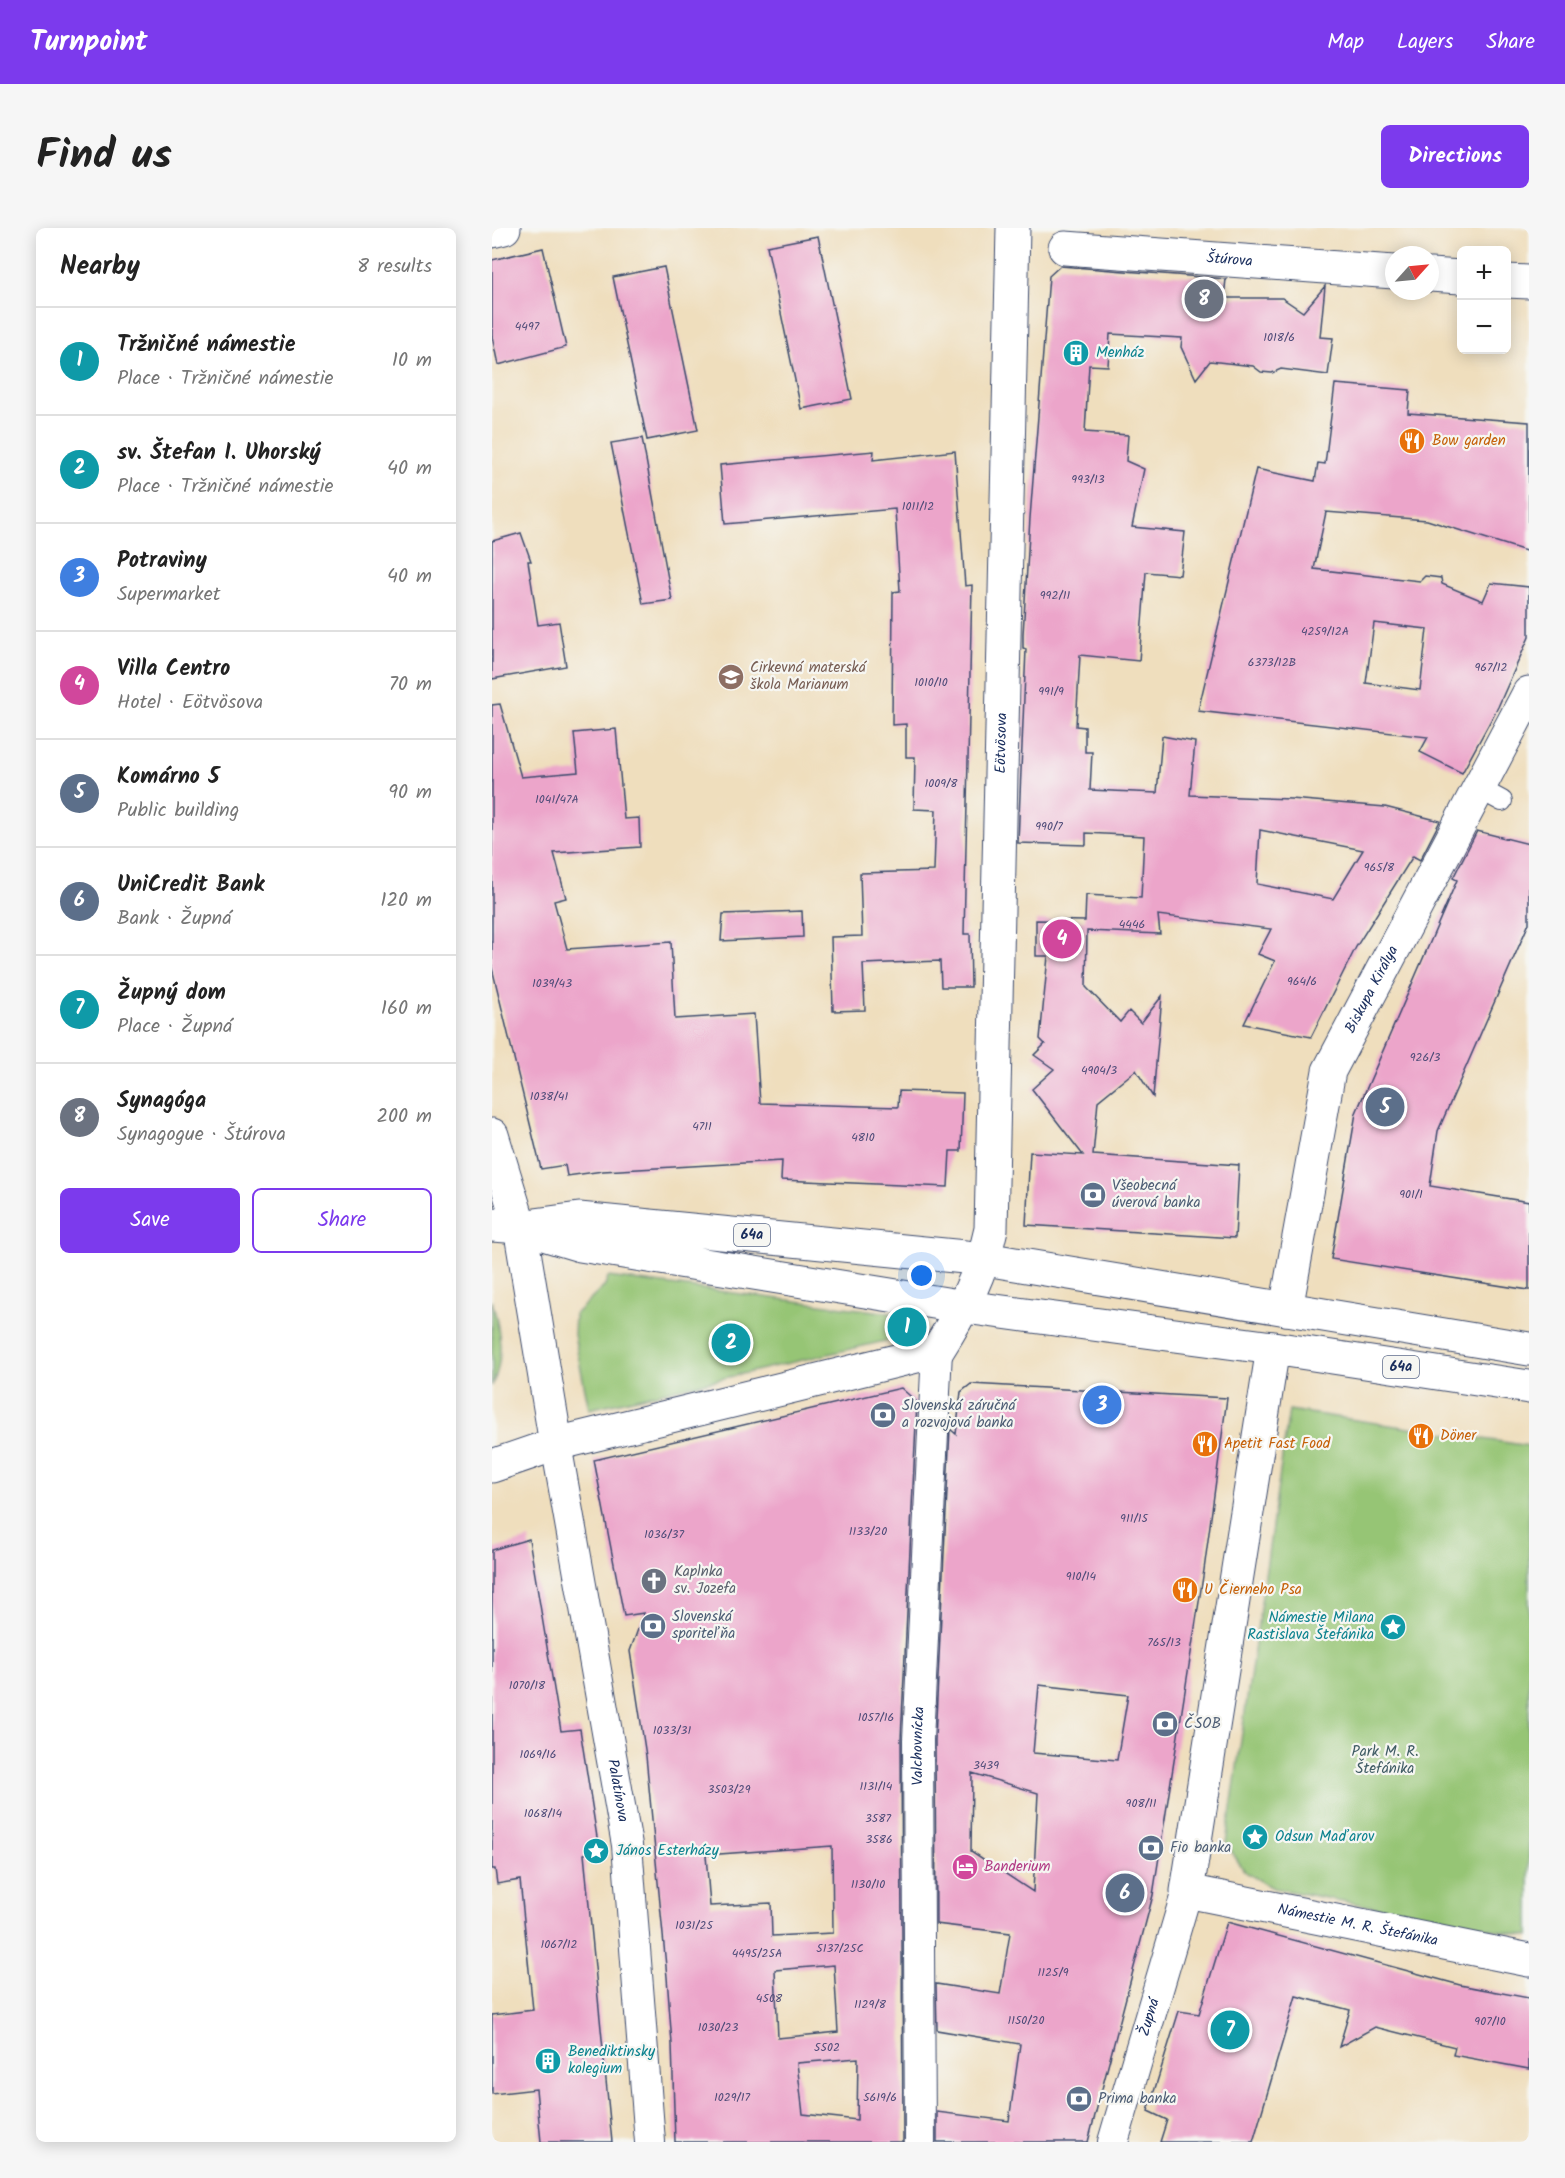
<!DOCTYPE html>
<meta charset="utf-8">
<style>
body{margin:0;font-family:Kalam,sans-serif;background:#f6f6f6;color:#222}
.controls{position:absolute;right:18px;top:18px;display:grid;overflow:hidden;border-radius:9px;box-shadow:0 3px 15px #0003}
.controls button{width:54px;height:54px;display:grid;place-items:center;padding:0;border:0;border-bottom:2px solid #e0e0e0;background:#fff;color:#222;font:30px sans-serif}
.compass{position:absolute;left:893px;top:18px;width:54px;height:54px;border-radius:50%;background:#fff;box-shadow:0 3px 15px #0003;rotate:63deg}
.you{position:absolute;left:430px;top:1048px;width:21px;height:21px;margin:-15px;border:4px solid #fff;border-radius:50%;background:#1a73e8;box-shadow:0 0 0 9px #1a73e833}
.badge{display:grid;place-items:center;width:39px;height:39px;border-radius:50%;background:#7c3aed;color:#fff;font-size:20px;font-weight:700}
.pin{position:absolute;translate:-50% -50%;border:3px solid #fff;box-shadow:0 2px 6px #0006}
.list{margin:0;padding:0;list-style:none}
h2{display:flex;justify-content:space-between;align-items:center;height:78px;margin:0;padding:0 24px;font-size:26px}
h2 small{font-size:20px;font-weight:400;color:#767676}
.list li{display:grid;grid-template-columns:39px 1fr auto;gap:18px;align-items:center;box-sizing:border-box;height:108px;padding:0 24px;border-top:2px solid #e0e0e0}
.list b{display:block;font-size:22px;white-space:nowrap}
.list p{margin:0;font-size:20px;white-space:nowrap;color:#767676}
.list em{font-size:20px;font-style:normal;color:#767676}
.actions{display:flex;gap:12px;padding:18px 24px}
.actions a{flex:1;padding:14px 0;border:2px solid #7c3aed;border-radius:9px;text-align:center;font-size:21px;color:#7c3aed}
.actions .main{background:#7c3aed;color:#fff}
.map{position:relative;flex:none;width:1037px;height:1914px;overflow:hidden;border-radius:9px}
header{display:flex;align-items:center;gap:36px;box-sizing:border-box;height:84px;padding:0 30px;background:#7c3aed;color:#fff}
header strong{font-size:28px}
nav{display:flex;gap:33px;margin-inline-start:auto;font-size:21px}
.intro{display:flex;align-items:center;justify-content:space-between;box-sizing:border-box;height:144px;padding:0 36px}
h1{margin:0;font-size:42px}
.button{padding:15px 27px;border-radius:9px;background:#7c3aed;color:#fff;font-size:21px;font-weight:700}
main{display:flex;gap:36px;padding:0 36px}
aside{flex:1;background:#fff;border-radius:9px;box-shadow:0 3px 15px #0003}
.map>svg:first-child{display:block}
</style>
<header>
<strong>Turnpoint</strong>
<nav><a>Map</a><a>Layers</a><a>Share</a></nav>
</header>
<div class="intro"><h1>Find us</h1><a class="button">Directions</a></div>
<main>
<aside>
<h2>Nearby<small>8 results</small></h2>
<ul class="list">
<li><span class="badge" style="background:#0f9aa8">1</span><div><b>Tržničné námestie</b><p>Place · Tržničné námestie</p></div><em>10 m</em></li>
<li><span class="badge" style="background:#0f9aa8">2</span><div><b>sv. Štefan I. Uhorský</b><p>Place · Tržničné námestie</p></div><em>40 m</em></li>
<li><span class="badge" style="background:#3f7fe0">3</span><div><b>Potraviny</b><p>Supermarket</p></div><em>40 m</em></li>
<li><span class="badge" style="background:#d1479c">4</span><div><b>Villa Centro</b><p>Hotel · Eötvösova</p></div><em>70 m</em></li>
<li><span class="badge" style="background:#5c6f8a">5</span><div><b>Komárno 5</b><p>Public building</p></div><em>90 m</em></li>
<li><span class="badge" style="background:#5c6f8a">6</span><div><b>UniCredit Bank</b><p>Bank · Župná</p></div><em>120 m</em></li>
<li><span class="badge" style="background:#0f9aa8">7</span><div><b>Župný dom</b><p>Place · Župná</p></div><em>160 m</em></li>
<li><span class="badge" style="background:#6b7280">8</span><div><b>Synagóga</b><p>Synagogue · Štúrova</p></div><em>200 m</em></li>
</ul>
<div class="actions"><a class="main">Save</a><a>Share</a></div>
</aside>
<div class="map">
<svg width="1037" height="1914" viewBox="0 0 1037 1914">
<rect width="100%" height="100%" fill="#f6f6f2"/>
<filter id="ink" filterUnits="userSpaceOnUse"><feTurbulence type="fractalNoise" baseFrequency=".0167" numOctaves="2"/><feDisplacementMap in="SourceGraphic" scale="12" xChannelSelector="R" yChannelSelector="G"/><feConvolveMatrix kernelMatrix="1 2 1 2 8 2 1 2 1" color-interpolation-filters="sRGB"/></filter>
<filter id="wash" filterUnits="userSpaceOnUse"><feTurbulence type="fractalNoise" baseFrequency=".008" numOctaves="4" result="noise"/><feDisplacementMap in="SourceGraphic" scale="24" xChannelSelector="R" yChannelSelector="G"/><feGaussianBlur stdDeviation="1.35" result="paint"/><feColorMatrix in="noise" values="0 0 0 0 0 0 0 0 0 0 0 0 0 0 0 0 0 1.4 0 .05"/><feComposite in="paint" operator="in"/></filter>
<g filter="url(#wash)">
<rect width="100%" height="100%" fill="#efdebd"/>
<!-- green -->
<path fill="#96c574" stroke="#587a69" stroke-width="1.5" d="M116,1049L414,1087L415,1108L97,1181L82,1107L83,1086L113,1058Z
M0,1073C8,1102 13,1130 0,1158Z
M797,1182L1037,1218V1708L781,1660L753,1644L734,1615Z"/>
<g id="blocks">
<!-- building -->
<path fill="#eca5ca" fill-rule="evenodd" d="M326,8L360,171L309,181L275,18Z
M51,20L74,119L6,137L0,108V32Z
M568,38L734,51L732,70H790L811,84L833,58L828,109L841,110L836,147L789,141L780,145L769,144L761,138L718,133L704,151L689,119L690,110L618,106L616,138L597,137L593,204L636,207L634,233L652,241L640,299L693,304L688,347L654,344L647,433L588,427L584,498L593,499V524H600L598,562L665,565L670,508L703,514L698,567L799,571L893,579L948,593L928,632L921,628L864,719L819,809L752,796L783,733L766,726L779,701L666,687L668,706L595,703L594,759L628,794L637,783L649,795L670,768L661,869L644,842L606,873L601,927L747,937L743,1010L534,997L538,924L591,927L540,861L562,841L542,827L553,816L548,811L556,728H544V692L593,693L594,667L649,670L652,608L594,605V617L526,615L534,421L531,420V406L538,290L557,48ZM768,602L871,622L841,671L765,656Z
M172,39L206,202L155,212L121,49Z
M843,156L918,162L916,185L1037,194V324L935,292L834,284L822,341L928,353L933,348L949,350L950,356L991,373L999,355L1037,359V409L1006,479L970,545L928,524L936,509L706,483L764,241L823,253L826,235L833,236ZM882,395L935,401L928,462L874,455Z
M150,210L180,372L151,376L119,215Z
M382,223L381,232L463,223L473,358L480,357L472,706H478L479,759H449L448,733L371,736L373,782L341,783L339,709L370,708L368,645L442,643L444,582L422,581L423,529H414V496L400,497L401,364L408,363L403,281L233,296L228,237Z
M29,305L39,333H36L46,397L67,394L74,438L0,451V313Z
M8,476L29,549L86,544L82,505L124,501L132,591L147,590L148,619L62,625L74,670L62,673L75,721L179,714L183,791L262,786L268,875L406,879L407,863L471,865L469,923H458L456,959L289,952L290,933L111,943L75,948L73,937L49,941L0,740V477Z
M985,603L1037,616V695L946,903L938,958L1037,974V1062L839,1031L864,885L965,652L961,650Z
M310,683L311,709L229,713L231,686Z
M479,1156L735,1170L712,1342L661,1667L596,1914H445V1884L517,1893L528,1816L445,1802L444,1756L508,1766L518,1705L444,1696L443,1512L458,1201L464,1206L469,1164ZM547,1457L636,1467L625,1532L541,1525ZM480,1545L546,1565L541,1664L479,1623Z
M409,1160L425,1174L409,1511L411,1914H183L180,1816L175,1749L154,1528L138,1423L152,1385L132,1388L102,1232ZM340,1618L341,1705L280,1708L279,1675L218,1678L214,1627ZM342,1737L346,1804L286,1810L283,1742ZM366,1830L365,1892L311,1886L305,1835Z
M37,1311L69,1503L88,1501L107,1622L92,1626L120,1914H49L44,1861L0,1866V1787L41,1782L28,1652L5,1656L3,1641H0V1322Z
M735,1694L968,1757L1037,1770V1841L961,1827L963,1819L883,1799L847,1819L858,1782L804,1768L761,1914H668L675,1892L656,1883L687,1783L707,1786Z"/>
</g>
</g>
<g filter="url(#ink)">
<use href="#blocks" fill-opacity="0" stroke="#3b496c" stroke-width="1.5"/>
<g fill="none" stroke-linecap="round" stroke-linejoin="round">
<defs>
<path id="service" d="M986,560L1010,573"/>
<g id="pedestrian">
<path id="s1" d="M64,1216L135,1617L158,1914"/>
<path id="s2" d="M428,1914L426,1512L445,1123"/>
<path id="s3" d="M621,1914L695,1663"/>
</g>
<g id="minor">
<path d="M0,3L12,0"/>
<path id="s4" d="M573,20L902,44"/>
<path d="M938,47L969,49"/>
<path d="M1014,53L1037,54"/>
<path d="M0,907L28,999L64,1216"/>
<path id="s5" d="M794,1081L837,843L1037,465"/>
<path id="s6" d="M781,1120L695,1663L1037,1732"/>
<path id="s7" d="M0,1238L64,1216L445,1123C470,1084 489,1047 499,1001L521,0"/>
</g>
<path id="primary" d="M0,997L28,999L87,991L493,1031L1037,1121
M38,1002L88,1017L473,1079L781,1120L1037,1159"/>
</defs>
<!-- service casing -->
<use href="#service" stroke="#3b496c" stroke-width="22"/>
<!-- pedestrian casing -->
<use href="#pedestrian" stroke="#3b496c" stroke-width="32"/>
<!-- minor casing -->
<use href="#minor" stroke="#3b496c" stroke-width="35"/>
<!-- primary casing -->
<use href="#primary" stroke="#3b496c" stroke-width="35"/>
<!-- service -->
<use href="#service" stroke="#fff" stroke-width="20"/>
<!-- pedestrian -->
<use href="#pedestrian" stroke="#fff" stroke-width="30"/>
<!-- minor -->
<use href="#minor" stroke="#fff" stroke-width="33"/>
<!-- primary -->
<use href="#primary" stroke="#fff" stroke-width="33"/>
</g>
</g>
<!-- icons -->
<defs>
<symbol id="building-disc" viewBox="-11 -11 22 22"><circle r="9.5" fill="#0f9aa8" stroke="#f6f6f2"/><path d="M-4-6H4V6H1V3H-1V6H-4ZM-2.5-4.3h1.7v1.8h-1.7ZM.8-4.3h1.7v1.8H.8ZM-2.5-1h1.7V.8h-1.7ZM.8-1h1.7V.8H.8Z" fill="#fff"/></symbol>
<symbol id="restaurant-disc" viewBox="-11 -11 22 22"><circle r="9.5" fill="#e8710a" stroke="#f6f6f2"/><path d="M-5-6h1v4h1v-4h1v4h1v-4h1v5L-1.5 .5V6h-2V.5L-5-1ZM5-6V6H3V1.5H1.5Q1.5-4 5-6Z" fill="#fff"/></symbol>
<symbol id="school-disc" viewBox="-11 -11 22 22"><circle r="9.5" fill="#8d6e63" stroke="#f6f6f2"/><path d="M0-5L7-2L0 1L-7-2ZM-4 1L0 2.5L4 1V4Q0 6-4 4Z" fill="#fff"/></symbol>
<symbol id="bank-disc" viewBox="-11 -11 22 22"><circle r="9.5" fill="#5c6f8a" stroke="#f6f6f2"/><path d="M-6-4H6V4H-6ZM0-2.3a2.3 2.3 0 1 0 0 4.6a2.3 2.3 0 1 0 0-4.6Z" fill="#fff"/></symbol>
<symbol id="church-disc" viewBox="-11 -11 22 22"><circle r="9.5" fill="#6b7280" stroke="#f6f6f2"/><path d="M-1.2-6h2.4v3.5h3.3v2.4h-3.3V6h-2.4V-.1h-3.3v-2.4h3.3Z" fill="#fff"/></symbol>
<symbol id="sight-disc" viewBox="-11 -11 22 22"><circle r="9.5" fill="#0f9aa8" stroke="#f6f6f2"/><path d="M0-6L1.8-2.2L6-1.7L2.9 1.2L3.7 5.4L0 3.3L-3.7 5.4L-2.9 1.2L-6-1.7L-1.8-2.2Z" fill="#fff"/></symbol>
<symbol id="hotel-disc" viewBox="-11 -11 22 22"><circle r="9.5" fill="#d1479c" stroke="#f6f6f2"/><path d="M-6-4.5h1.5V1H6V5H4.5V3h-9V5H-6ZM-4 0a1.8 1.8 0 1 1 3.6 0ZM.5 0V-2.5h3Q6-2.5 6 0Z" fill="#fff"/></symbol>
</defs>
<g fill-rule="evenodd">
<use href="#building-disc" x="569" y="110" width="30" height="30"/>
<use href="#restaurant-disc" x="905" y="198" width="30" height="30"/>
<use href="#school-disc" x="224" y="434" width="30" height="30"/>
<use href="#bank-disc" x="586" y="952" width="30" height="30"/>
<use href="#bank-disc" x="376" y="1172" width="30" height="30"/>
<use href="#restaurant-disc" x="914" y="1193" width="30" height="30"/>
<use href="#restaurant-disc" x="698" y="1201" width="30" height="30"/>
<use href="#church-disc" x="147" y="1338" width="30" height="30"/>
<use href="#restaurant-disc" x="678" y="1347" width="30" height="30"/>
<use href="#bank-disc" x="146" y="1383" width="30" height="30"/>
<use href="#sight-disc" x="886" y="1384" width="30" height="30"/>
<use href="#bank-disc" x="658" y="1481" width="30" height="30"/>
<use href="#sight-disc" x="748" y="1594" width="30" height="30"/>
<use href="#bank-disc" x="644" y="1605" width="30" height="30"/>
<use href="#sight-disc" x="89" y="1608" width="30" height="30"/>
<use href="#hotel-disc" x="458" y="1624" width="30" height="30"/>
<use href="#building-disc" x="41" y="1818" width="30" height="30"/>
<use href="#bank-disc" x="572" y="1856" width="30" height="30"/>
</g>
<g text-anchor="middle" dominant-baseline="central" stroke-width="4.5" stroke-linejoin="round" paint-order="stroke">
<!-- number labels -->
<g font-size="12" fill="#4f4c79">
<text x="35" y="98">4497</text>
<text x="787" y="109">1018/6</text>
<text x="596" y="251">993/13</text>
<text x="426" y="278">1011/12</text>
<text x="563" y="367">992/11</text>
<text x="833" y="403">4259/12A</text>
<text x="780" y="434">6373/12B</text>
<text x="999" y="439">967/12</text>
<text x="439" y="454">1010/10</text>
<text x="559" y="463">991/9</text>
<text x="449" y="555">1009/8</text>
<text x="65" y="571">1041/47A</text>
<text x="557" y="598">990/7</text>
<text x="887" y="639">965/8</text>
<text x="640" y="696">4446</text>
<text x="810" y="753">964/6</text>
<text x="60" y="755">1039/43</text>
<text x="933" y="829">926/3</text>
<text x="607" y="842">4904/3</text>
<text x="57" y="868">1038/41</text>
<text x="210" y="898">4711</text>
<text x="371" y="909">4810</text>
<text x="919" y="966">901/1</text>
<text x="642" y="1290">911/15</text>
<text x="376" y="1303">1133/20</text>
<text x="172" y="1306">1036/37</text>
<text x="589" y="1348">910/14</text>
<text x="672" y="1414">765/13</text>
<text x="35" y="1457">1070/18</text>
<text x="384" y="1489">1057/16</text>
<text x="180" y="1502">1033/31</text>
<text x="46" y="1526">1069/16</text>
<text x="494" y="1537">3439</text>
<text x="384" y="1558">1131/14</text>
<text x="237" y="1561">3503/29</text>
<text x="649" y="1575">908/11</text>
<text x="51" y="1585">1068/14</text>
<text x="386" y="1590">3587</text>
<text x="387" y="1611">3586</text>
<text x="376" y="1656">1130/10</text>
<text x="202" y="1697">1031/25</text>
<text x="67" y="1716">1067/12</text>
<text x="348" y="1720">5137/25C</text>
<text x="265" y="1725">4495/25A</text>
<text x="561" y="1744">1125/9</text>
<text x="277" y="1770">4508</text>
<text x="378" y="1776">1129/8</text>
<text x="534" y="1792">1150/20</text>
<text x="998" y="1793">907/10</text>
<text x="226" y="1799">1030/23</text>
<text x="335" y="1819">5502</text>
<text x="240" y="1869">1029/17</text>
<text x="388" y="1869">5619/6</text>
</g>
<!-- shield labels -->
<g fill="#f6f6f2" stroke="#5d6b8a" stroke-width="1.5">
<rect x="242" y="996" width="36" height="22" rx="4.5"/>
<rect x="891" y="1128" width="36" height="22" rx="4.5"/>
</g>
<g font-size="14" font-weight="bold" fill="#1b2f5e">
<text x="260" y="1007">64a</text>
<text x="909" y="1139">64a</text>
</g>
<!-- street labels -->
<g font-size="15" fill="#1b2f5e" stroke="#f6f6f2">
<text stroke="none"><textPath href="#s4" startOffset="165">Štúrova</textPath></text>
<text stroke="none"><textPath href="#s7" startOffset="1080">Eötvösova</textPath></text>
<text stroke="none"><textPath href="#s5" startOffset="334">Biskupa Királya</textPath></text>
<text stroke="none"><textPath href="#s2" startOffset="396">Valchovnícka</textPath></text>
<text stroke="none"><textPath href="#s1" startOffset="352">Palatínova</textPath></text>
<text stroke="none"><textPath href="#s6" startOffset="724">Námestie M. R. Štefánika</textPath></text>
<text stroke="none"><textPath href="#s3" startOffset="130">Župná</textPath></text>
</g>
<!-- culture labels -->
<g font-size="15" fill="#0d838f" stroke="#f6f6f2" text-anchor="start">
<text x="604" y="125">Menház</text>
<text x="882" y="1390" text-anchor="end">Námestie Milana<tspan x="882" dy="17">Rastislava Štefánika</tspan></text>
<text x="783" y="1609">Odsun Maďarov</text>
<text x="124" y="1623">János Esterházy</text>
<text x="76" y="1824">Benediktinsky<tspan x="76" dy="17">kolegium</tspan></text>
</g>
<!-- food labels -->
<g font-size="15" fill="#c56008" stroke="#f6f6f2" text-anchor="start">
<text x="940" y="213">Bow garden</text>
<text x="948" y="1208">Döner</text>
<text x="732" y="1216">Apetit Fast Food</text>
<text x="712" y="1362">U Čierneho Psa</text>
</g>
<!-- education labels -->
<g font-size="15" fill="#785e54" stroke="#f6f6f2" text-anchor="start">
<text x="258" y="440">Cirkevná materská<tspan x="258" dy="17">škola Marianum</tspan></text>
</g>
<!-- service labels -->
<g font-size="15" fill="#4e5e75" stroke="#f6f6f2" text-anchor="start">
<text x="620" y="958">Všeobecná<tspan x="620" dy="17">úverová banka</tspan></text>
<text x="410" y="1178">Slovenská záručná<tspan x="410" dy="17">a rozvojová banka</tspan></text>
<text x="180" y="1389">Slovenská<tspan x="180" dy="17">sporiteľňa</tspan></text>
<text x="692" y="1496">ČSOB</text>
<text x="678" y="1620">Fio banka</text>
<text x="606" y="1871">Prima banka</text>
</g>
<!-- worship labels -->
<g font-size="15" fill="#5b616d" stroke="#f6f6f2" text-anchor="start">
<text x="182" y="1344">Kaplnka<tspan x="182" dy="17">sv. Jozefa</tspan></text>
</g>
<!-- park labels -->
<g font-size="15" fill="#405c65" stroke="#f6f6f2">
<text x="893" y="1524">Park M. R.<tspan x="893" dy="17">Štefánika</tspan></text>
</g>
<!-- hotel labels -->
<g font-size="15" fill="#b23c85" stroke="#f6f6f2" text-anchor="start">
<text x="492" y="1639">Banderium</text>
</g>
</g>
</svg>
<div class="controls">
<button>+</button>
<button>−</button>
</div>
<svg class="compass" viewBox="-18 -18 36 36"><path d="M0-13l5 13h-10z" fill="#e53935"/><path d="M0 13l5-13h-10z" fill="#767676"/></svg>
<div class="you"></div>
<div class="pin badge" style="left:415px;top:1099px;background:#0f9aa8">1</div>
<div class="pin badge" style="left:239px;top:1115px;background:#0f9aa8">2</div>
<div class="pin badge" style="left:610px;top:1177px;background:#3f7fe0">3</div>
<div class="pin badge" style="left:570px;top:711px;background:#d1479c">4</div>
<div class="pin badge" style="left:893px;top:879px;background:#5c6f8a">5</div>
<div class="pin badge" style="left:633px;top:1665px;background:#5c6f8a">6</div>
<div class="pin badge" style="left:738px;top:1802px;background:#0f9aa8">7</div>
<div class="pin badge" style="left:712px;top:71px;background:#6b7280">8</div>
</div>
</main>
